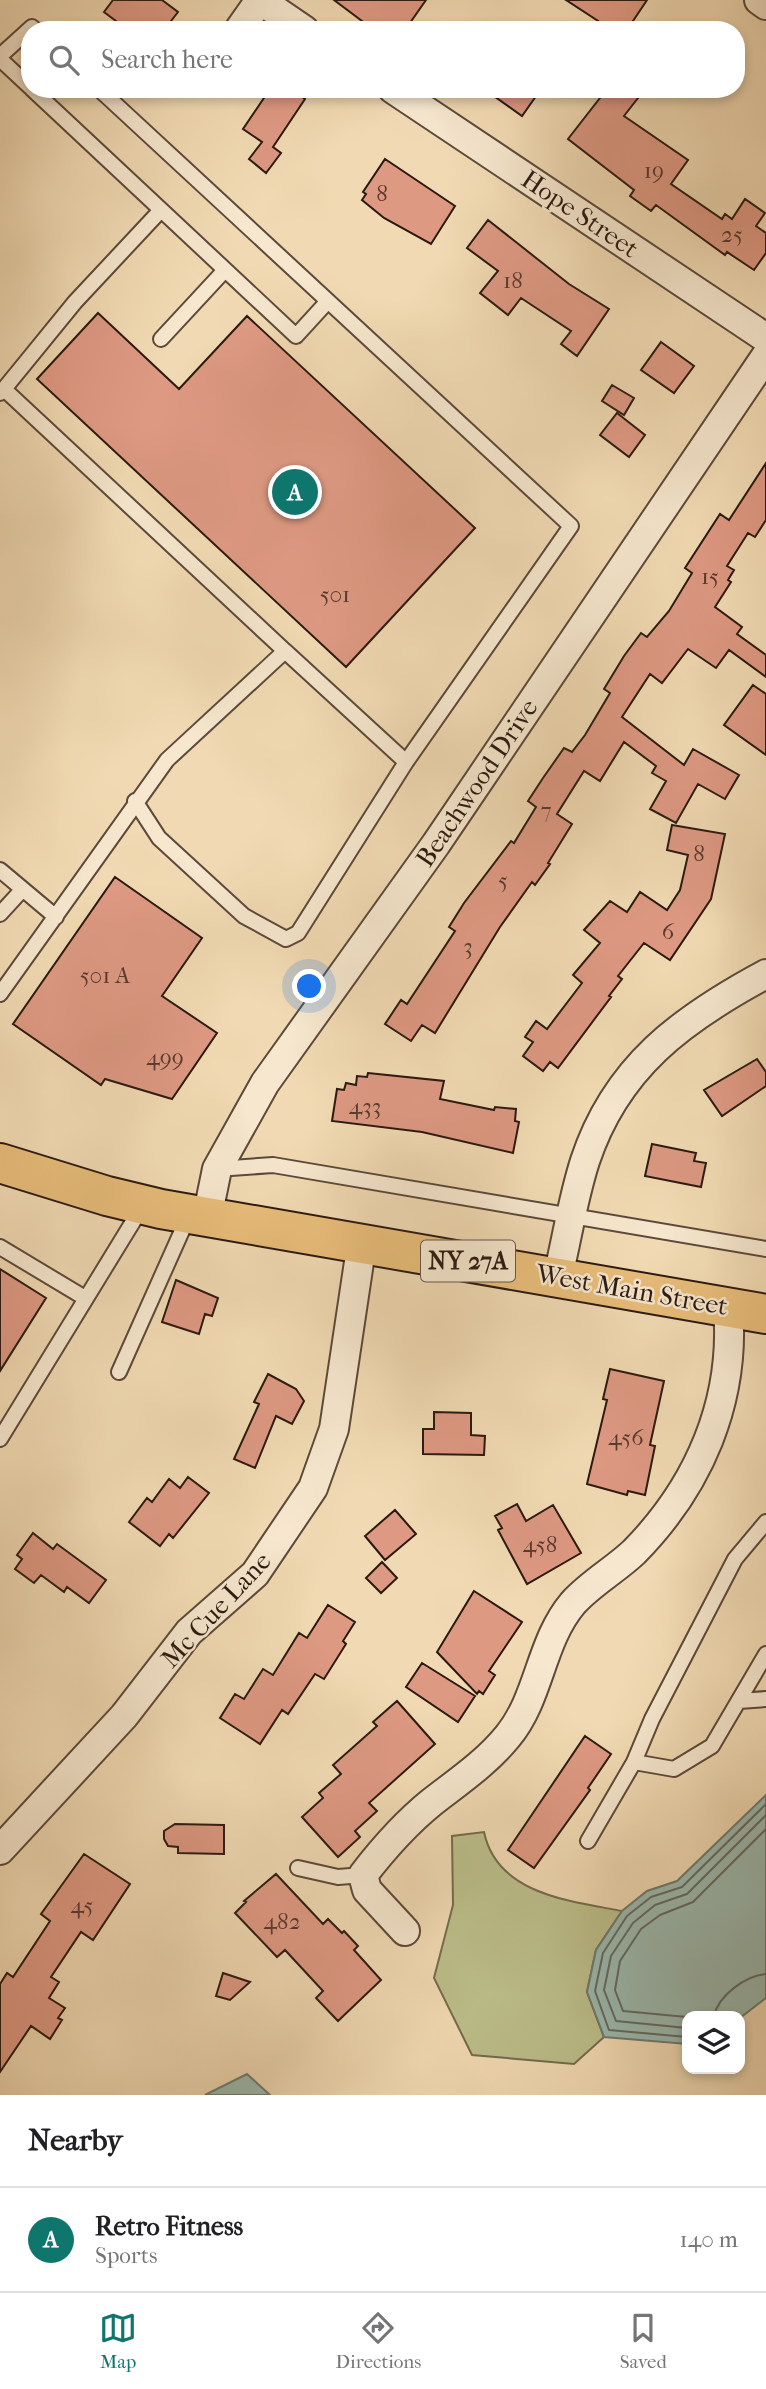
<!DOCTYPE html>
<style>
body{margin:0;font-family:"IM FELL French Canon",serif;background:#f6f6f6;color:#202124}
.controls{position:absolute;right:21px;bottom:21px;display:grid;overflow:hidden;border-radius:14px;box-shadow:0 4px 10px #0003}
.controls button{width:63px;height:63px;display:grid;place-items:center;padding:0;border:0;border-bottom:2px solid #e0e0e0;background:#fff;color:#202124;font:35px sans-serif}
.you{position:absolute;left:310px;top:987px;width:24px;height:24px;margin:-18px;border:5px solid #fff;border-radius:50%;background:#1a73e8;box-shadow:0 0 0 10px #1a73e833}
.badge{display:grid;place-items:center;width:46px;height:46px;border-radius:50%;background:#0f766e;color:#fff;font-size:23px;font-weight:700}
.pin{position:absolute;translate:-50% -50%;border:4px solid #fff;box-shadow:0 2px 7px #0006}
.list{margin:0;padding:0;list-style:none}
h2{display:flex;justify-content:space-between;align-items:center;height:91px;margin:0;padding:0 28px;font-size:30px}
h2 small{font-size:23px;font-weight:400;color:#757577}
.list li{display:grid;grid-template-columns:46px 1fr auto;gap:21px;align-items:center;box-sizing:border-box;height:105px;padding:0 28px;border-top:2px solid #e0e0e0}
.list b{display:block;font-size:26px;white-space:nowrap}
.list p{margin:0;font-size:23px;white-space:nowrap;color:#757577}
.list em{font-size:23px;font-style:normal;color:#757577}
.icon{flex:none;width:38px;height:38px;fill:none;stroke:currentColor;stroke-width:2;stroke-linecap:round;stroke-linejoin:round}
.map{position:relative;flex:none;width:766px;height:2095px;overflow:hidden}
.search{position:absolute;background:#fff;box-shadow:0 4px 10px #0003;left:21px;right:21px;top:21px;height:77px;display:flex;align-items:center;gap:18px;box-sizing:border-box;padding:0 24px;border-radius:28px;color:#757577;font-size:26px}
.sheet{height:196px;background:#fff}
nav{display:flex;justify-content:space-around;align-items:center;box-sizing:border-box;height:98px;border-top:2px solid #e0e0e0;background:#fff;font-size:19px;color:#757577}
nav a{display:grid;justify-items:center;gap:4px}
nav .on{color:#0f766e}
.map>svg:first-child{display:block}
</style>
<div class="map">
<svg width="766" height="2095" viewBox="0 0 766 2095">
<rect width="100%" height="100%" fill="#f1dab3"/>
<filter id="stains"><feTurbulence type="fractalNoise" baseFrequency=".00286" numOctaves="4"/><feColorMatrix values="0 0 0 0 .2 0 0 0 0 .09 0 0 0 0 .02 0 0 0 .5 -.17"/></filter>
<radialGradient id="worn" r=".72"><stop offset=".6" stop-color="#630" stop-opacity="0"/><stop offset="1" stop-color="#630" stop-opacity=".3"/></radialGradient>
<!-- green -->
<path fill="#bcbf8b" stroke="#746c4e" stroke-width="2" d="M484,1832C497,1894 569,1901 622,1911L596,1950L587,1992L604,2037L574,2064L472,2055L434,1978L453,1905L452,1836Z"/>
<!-- water -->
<path fill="#9bbab1" stroke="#6e7a71" stroke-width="2" d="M766,1795V1998L740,2018L687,2016V2044L604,2037L587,1992L596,1950L622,1911L647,1891L677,1881Z
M247,2074L270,2095H205Z"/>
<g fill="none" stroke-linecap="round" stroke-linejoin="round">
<!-- shore -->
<path stroke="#636a61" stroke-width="2" d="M714,2016C718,1996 746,1975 766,1974
M687,2017L623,2011L615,1990L620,1961L641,1929L660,1915L693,1902L766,1829
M687,2028L616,2021L604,1990L611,1956L633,1923L655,1905L687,1894L766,1815
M687,2037L609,2030L595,1991L603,1953L627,1916L651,1897L682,1887L766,1804"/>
</g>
<!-- building -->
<path fill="#de9983" stroke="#2b1911" stroke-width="2" d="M113,0H162L178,12L164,30H128L104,12Z
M334,0H426L405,30H374Z
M566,0H647L627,30H612Z
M270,89H290L305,99L273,147L281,153L266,173L249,159L262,142L243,129Z
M484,89H541L522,116Z
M607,89H645L624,116L688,160L671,184L722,219L725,214L732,219L745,199L765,213L756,226L766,233V253L754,270L727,252L725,255L656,205L651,211L630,196L634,190L568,139Z
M385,159L455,206L431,244L384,218L362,200L366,194L363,192Z
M488,220L569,284L609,309L577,356L561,344L571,331L521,298L508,315L480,293L498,271L467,248Z
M98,313L179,389L247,316L475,528L346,667L37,379Z
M661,342L694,366L674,393L641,370Z
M612,385L634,398L624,415L602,401Z
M617,413L645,435L629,457L600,435Z
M766,463V520L755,537L748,533L727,566L734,570L728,580L731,582L715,607L742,627L737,634L766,655V677L729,650L716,668L688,649L662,683L650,674L622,717L684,765L693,749L739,775L725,799L698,784L676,823L650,809L666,781L652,773L656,766L624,742L600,781L584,771L557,814L572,824L548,863L550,864L535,885L532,882L500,927L435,1033L422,1025L411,1041L385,1024L401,1000L407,1004L455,931L449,927L464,903L511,841L514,843L536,807L528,801L543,778L564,748L572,752L585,735L610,693L604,689L624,656L641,633L647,637L669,611L692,573L685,568L720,514L729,520Z
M753,685L766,694V755L724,725Z
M672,825L725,834L711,899L670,960L644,943L618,976L622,979L609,996L611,997L558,1068L550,1062L543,1071L523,1056L533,1042L525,1037L536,1021L547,1029L582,983L573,975L600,943L584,930L610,901L627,912L640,892L667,910L680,890L688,855L667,850Z
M115,877L202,938L162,996L217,1033L172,1099L105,1079L101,1085L13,1024Z
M757,1059L766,1072V1086L722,1116L704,1090Z
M368,1073L444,1081L440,1099L494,1110L495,1107L516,1109L515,1121L519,1122L513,1153L422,1132L332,1121L337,1089L344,1090L346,1083L356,1085L357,1076L367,1077Z
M652,1144L696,1153L694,1161L706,1163L701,1187L645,1176Z
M0,1269L46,1298L0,1371Z
M176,1280L218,1298L212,1316L205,1314L199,1334L162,1322Z
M610,1369L664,1381L650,1445L655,1446L645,1495L628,1491L627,1495L587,1484L607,1400L603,1399Z
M268,1374L296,1389L304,1401L292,1424L276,1416L255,1468L234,1459L259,1404L254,1402Z
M434,1412L471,1413V1435L485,1436L484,1455L423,1454V1429H434Z
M188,1477L209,1493L173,1538L169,1534L160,1546L129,1522L147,1498L152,1502L169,1479L180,1488Z
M517,1504L526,1521L553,1505L581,1553L527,1584L498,1530L502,1528L495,1516Z
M395,1510L416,1534L385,1560L365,1536Z
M33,1533L53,1549L57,1544L106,1580L89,1603L67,1587L64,1592L41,1575L34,1583L15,1569L22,1559L17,1555Z
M382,1562L397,1578L381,1593L366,1578Z
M474,1591L522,1622L489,1671L495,1675L483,1694L479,1691L477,1694L437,1652Z
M328,1605L355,1622L343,1641L346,1644L324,1679L315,1674L288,1714L282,1710L260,1744L220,1718L235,1694L244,1699L263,1669L273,1675L299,1633L307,1638Z
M422,1663L475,1696L458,1722L406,1687Z
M397,1701L435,1744L369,1803L377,1811L355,1831L360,1837L338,1857L302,1817L323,1798L319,1793L341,1774L333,1765L377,1726L373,1722Z
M585,1736L611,1754L588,1788L590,1790L534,1868L508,1850Z
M175,1824L224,1825V1854L178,1853V1847L168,1846L164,1839V1831Z
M84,1854L130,1884L93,1940L81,1932L51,1977L59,1982L49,1998L65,2008L58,2018L62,2020L50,2039L31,2026L0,2072V1984L7,1973L13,1977L50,1921L41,1914Z
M276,1874L323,1924L328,1919L342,1933L344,1931L358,1946L354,1950L381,1980L338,2021L316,1998L323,1991L285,1950L277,1957L235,1913L246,1902L244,1901Z
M223,1973L250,1982L230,2000L216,1996Z"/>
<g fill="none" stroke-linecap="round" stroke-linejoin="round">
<defs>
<path id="service" d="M0,56L32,27L35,30
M0,59L30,87
M32,89L296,336L328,301
M99,89L571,526L406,762L298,933L286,939L244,916L159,838L135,801
M161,339L225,270
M4,389L75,302L161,210
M0,393L4,389L285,651L167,760L0,994
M285,651L406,762
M0,870L56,917
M0,914L22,890
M217,1169L273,1165L766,1249
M0,1247L85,1298
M119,1372L189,1215
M0,1439L142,1207
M739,1701L766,1699
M634,1762L674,1769L712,1746L766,1654
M588,1841L634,1762L652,1719L735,1559L766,1522
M298,1868L338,1877L363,1875"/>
<path id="minor" d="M260,0L304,30
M759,0L766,5
M239,30L260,0
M393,89L766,338
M207,1218L217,1169L265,1083L436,844L766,356
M558,1276C567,1238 573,1198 585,1161C616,1067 682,1019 766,974
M0,1850L124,1716L189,1632L255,1574L313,1488L334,1429L362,1242
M405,1931L367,1890L363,1875C383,1849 406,1823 432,1802C459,1781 486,1763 508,1736C540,1697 540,1642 573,1603C591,1583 615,1570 634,1552C699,1486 736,1401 728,1307"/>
<path id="primary" d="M0,1163L107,1196L161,1209L766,1314"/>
</defs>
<!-- service casing -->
<use href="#service" stroke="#5c493a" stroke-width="18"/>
<!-- minor casing -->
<use href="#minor" stroke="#5c493a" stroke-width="32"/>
<!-- primary casing -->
<use href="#primary" stroke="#2b1911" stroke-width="42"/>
<!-- service -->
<use href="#service" stroke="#f6e7ce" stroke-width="14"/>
<!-- minor -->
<use href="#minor" stroke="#f6e7ce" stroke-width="28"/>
<!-- primary -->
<use href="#primary" stroke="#e8bd7a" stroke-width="38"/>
</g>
<g text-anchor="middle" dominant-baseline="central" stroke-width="5" stroke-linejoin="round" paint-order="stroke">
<!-- number labels -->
<g font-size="23" fill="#58392e">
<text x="654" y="170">19</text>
<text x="382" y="193">8</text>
<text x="732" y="234">25</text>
<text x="513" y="280">18</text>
<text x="710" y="576">15</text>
<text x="335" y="594">501</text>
<text x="546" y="810">7</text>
<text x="699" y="853">8</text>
<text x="503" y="880">5</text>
<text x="668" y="931">6</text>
<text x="468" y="946">3</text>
<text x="105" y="975">501 A</text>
<text x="165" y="1057">499</text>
<text x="365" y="1106">433</text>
<text x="626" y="1437">456</text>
<text x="540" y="1544">458</text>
<text x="82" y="1905">45</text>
<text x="282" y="1921">482</text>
</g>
<!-- shield labels -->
<rect fill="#f6e7ce" stroke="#68574a" stroke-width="2" x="421" y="1240.5" width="94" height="41" rx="5"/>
<g font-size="24" font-weight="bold" fill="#2b1911">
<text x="468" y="1261">NY 27A</text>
</g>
<!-- street labels -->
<g font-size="26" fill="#2b1911" stroke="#f6e7ce">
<text transform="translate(580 214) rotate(34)">Hope Street</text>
<text transform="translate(477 783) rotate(-56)">Beachwood Drive</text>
<text transform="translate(632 1290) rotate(10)">West Main Street</text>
<text transform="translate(216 1610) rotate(-47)">Mc Cue Lane</text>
</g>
</g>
<rect width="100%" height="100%" filter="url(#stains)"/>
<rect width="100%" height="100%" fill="url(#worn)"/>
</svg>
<div class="controls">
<button><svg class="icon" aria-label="layers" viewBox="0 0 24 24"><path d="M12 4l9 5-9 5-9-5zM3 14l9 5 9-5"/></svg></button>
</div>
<div class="you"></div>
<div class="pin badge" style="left:295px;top:492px">A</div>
<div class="search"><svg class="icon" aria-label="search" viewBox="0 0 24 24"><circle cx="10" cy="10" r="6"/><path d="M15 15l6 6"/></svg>Search here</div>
</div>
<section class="sheet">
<h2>Nearby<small></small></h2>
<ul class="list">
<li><span class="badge">A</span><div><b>Retro Fitness</b><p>Sports</p></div><em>140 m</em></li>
</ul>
</section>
<nav>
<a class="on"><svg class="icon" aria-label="map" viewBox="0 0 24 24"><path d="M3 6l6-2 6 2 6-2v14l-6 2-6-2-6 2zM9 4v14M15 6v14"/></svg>Map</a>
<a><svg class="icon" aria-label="directions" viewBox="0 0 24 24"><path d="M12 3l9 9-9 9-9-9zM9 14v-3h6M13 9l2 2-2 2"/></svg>Directions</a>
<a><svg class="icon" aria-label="saved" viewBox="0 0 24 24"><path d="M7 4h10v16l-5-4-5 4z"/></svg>Saved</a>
</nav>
